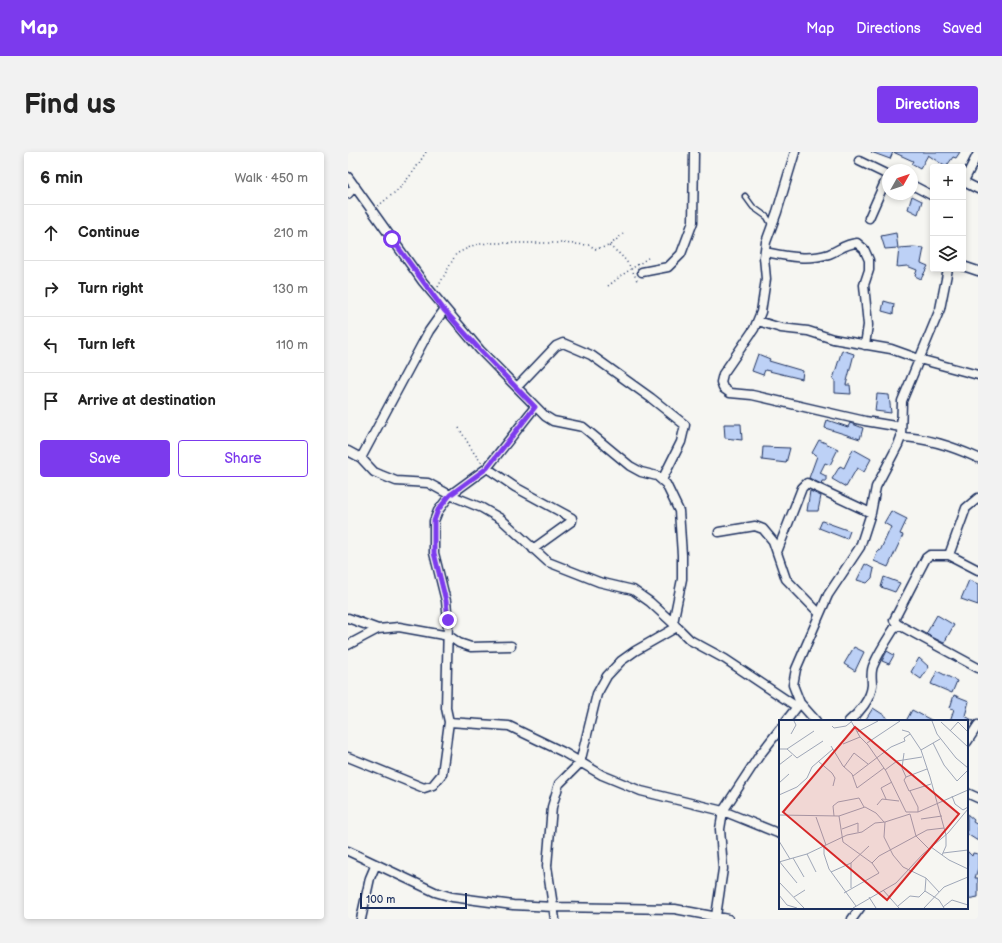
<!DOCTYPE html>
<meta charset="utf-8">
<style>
body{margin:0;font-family:"Balsamiq Sans",sans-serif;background:#f2f2f2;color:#222}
.controls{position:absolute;right:12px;top:12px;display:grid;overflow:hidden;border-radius:4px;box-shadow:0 2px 6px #0003}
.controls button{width:36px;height:36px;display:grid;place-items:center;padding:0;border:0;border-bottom:1px solid #e0e0e0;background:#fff;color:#222;font:20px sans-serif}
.compass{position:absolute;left:534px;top:12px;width:36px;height:36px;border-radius:50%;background:#fff;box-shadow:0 2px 6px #0003;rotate:50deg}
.scale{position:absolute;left:12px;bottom:10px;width:107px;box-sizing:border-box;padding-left:4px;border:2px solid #1b2f5e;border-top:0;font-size:11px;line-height:14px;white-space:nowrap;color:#1b2f5e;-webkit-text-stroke:3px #f6f6f2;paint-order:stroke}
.stop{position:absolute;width:12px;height:12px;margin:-9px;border:3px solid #7c3aed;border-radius:50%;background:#fff}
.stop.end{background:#7c3aed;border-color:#fff;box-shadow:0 1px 4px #0008}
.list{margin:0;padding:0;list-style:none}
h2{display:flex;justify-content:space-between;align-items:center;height:52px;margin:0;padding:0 16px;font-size:17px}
h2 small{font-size:13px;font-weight:400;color:#767676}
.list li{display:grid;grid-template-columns:26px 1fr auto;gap:12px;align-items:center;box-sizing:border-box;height:56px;padding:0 16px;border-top:1px solid #e0e0e0}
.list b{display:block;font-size:15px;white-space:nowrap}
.list em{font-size:13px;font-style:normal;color:#767676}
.actions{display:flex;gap:8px;padding:12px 16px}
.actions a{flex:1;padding:9px 0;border:1px solid #7c3aed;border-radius:4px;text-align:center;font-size:14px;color:#7c3aed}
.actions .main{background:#7c3aed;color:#fff}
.icon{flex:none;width:22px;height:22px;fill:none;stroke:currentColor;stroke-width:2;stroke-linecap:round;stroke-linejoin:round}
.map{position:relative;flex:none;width:630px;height:767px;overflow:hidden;border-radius:4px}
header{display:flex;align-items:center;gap:24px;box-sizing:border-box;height:56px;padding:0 20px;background:#7c3aed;color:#fff}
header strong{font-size:19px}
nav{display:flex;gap:22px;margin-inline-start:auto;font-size:14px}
.intro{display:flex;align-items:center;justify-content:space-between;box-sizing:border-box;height:96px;padding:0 24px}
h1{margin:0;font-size:28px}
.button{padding:10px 18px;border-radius:4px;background:#7c3aed;color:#fff;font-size:14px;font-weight:700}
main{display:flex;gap:24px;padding:0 24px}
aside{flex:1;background:#fff;border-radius:4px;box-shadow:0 2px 6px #0003}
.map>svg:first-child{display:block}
</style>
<header>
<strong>Map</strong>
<nav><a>Map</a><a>Directions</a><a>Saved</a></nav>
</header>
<div class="intro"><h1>Find us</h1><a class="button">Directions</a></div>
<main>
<aside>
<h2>6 min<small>Walk · 450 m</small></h2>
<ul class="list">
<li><svg class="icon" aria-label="ahead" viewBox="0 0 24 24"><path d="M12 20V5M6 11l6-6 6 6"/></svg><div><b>Continue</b></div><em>210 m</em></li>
<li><svg class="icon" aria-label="right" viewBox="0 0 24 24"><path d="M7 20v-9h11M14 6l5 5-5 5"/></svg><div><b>Turn right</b></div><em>130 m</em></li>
<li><svg class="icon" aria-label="left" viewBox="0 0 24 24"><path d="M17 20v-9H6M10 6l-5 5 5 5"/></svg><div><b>Turn left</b></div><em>110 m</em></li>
<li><svg class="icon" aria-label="arrive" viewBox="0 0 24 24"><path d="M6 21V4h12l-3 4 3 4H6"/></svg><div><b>Arrive at destination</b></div></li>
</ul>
<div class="actions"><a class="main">Save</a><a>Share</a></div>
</aside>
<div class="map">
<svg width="630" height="767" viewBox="0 0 630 767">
<rect width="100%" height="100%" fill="#f6f6f2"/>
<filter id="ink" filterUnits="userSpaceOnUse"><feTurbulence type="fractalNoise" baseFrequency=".025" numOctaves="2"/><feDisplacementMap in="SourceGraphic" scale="8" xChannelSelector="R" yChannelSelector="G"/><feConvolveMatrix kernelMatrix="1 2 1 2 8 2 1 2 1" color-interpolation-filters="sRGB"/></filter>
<g filter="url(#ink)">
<!-- building -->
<path fill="#bdd1f6" stroke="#1b2f5e" d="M523,0H612L608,6L605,5L598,15L580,3L572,17L563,12L565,9L545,0L542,7Z
M564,44L574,49L570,62L560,57Z
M548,81L550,96L537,97L533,84Z
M565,95L576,96L573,111L580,114L573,127L567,124L569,118L559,114L549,115L551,96Z
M536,149L546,152L545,162L534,159Z
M494,198L506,202L498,233H502L503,242L487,241V228L485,227Z
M410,202L422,207L421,209L455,219L454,227L417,218L415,223L404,219Z
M529,242L541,243L543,261L527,259Z
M479,268L500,275L502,271L515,276L512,287L477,276Z
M376,272H393L394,288L377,286Z
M471,288L490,297L482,313L477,311L472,321L478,324V329H474L473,332L461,326L469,304L464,301Z
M415,295L442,296L438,311L414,308Z
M505,297L523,307L516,320L509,316L498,335L484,327L492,314L496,316Z
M462,339L473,344L470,359H459Z
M543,359L559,367L552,382L555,383L540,415L526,409L530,398L532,399L543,375L536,371Z
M474,369L502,379L499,387L471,376Z
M517,412L526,417L524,426L519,431L509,428Z
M536,425L552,431L547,440L533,435Z
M621,428L630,432V453L613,447Z
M589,463L606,473L596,491L578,482Z
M506,495L516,500L507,519L496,512Z
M539,499L546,503L541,512L534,509Z
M571,506L581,515L573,527L563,520Z
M589,519L609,529L604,541L583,532Z
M606,543L621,549L617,564L626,569H602L606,557L602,556Z
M525,556L539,565L537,569H523L518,567Z
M564,558L585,569H558Z
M619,662L626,668L625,670L630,673V689L619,682Z
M619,699L624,704L625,701L630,702V716L627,726H630V745L619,747Z"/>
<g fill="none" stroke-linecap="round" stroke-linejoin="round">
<defs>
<path id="lane" d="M397,44L405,55L419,65L424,74"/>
<path id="street" d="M447,0L429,60L418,90L416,105L418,127L413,160L406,177L375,222L373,230L375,236L382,241L404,243L517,269L553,275
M511,9L540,23L521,66
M0,25L75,130L132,198L197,264L205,269L235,275L282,314L293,320L309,324L318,332L331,359L334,403V427L325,471
M616,30L630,37
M615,31L630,1
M564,33L585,44
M0,42L7,34
M417,100C438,104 459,109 481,102C492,98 496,92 509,91L516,97L521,108V118L516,133L520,173L517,193
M615,114L630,119
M294,120L320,115L333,102L345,70L346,0
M410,169L433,176L460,179L485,187L543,197L571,207L630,223
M169,235L208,194L215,191L243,203L303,246L337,273L333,290L314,328
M553,285C580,286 606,295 630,306
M0,299L13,306L26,320L33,323L48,329L80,331L102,343L134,356L153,367L200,410L251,430L285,438L302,450L327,473
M13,306L81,179L96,158
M139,316L167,335L224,366V369L185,397
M371,380L407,374L415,377L425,389L438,427L471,461
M429,400L454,336L459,331L523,361
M601,403L618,356L630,346
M630,418L601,403H582L578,406L546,468L549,472L630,516
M0,466L30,477
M0,493L30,477L51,475L101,484L111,491L123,495L163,494
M438,569L452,551
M468,569L452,551L445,533L448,517L480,443L512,395L523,361L528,335L550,293L553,285L554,249L592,157L600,117
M501,569C511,561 523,547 524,533C524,526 522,519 526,512C532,498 541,485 549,472
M101,570L161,574L215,600L254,623L293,639L375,659L432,682
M619,590L630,573
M0,605L76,636L85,633L94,622L101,570L98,556L100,469L98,449L86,401V369L90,359L102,343L139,316L187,255
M619,641L630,646
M0,699L87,740L104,745L165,753L206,755L327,757L380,767
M368,764L375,717L372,677L375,659L411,604L432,577
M13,767L22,726L28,712
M207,767L199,714L204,655L211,632L232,611L249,542L259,524L273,509L287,499L329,475L342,488L377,507L449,555
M504,767L512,756"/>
</defs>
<!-- lane casing -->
<use href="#lane" stroke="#1b2f5e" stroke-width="7"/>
<!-- street casing -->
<use href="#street" stroke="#1b2f5e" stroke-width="11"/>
<!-- path -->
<path stroke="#1b2f5e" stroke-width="1.5" stroke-dasharray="1 3" stroke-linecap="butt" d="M30,54L51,37L66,19L78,0
M261,94C275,103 283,113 289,129
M260,134L277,121L300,106
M90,135L108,102L126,93L140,91H212L241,93L248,97L261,94L275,82
M111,276L126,301L134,311"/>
<!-- lane -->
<use href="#lane" stroke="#f6f6f2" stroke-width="4"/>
<!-- street -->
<use href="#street" stroke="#f6f6f2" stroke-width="8"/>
</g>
</g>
<g fill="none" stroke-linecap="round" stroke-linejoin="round" filter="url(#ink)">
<!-- route -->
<path stroke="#7c3aed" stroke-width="5" d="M44,87L96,158L132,198L187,255L139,316L102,343L90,358L86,369V401L98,449L100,468"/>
</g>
<!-- overview -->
<g transform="translate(431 568)">
<rect width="189" height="189" fill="#f6f6f2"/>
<path fill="none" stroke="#9ea6b7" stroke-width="1" d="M72,1L81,17L89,25L107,51L127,92H139L189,70M153,1L158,14L177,38L189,48M162,2L189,27M179,2L189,12M53,6L55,8L67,6L72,2M123,10L130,12L142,30L151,57L167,115V126L163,135M171,11L179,2M78,12L99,1M12,14L17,5L15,1M88,23L121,1M154,23L165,45L178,61L189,50M64,24L81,17M52,26L64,46L73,54L78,68L105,48M0,29H8L35,11M8,29L18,38L44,21M142,30L161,19M125,33L123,48L127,57M39,41L53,53L56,58L54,66M0,45L13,35M65,47L75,33L89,44M148,49L127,57L125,60L130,71L152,64M106,50L118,41L143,37M74,56L112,27L126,21L125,18L131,14M0,63L10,54M131,71L139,87V92M0,75L18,67L28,58L33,47L54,29M173,76L176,84L184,90L189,87M107,79L102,68L113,62M98,85L103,79L120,81M131,94L106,102L105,117L114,135L124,147L147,158L160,172M131,94L137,116L150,129M0,95L60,96L86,87L97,93L105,102M55,96L54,86L59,82L80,78L85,87M60,96L64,122L93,143L100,153L65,173M37,97L47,125M142,99L163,96M63,109L79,103V112M0,121L11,139M45,126V134L50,149L77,186M152,127L170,140L189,149M164,133L189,130M28,134L37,152M14,138L25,157M0,141L18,163M0,142L28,134L68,115L83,112L96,103L106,102M93,143L100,136L148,110L165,108M52,152L72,143M147,158L146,171L160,180L165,188M0,162L25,188M72,168V143L90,126M104,170L120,188M0,175L8,185L18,188M15,177L26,170M90,177L97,188M119,186L131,176L140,177L146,171M164,187L173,180L189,185M74,188L117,163L144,134L169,113L189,89M145,188L165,167L189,157"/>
<path fill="#d62828" fill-opacity="0.15" stroke="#d62828" stroke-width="2" d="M76,7L180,94L108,180L4,92Z"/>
<rect width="189" height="189" fill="none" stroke="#1b2f5e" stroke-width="2"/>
</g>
</svg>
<div class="controls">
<button>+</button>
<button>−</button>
<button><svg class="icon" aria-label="layers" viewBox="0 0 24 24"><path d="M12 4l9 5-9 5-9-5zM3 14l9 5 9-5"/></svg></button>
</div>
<svg class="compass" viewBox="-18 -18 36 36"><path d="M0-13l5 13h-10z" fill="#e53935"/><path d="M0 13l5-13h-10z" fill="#767676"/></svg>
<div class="scale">100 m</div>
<div class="stop" style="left:44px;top:87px"></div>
<div class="stop end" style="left:100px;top:468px"></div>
</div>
</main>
